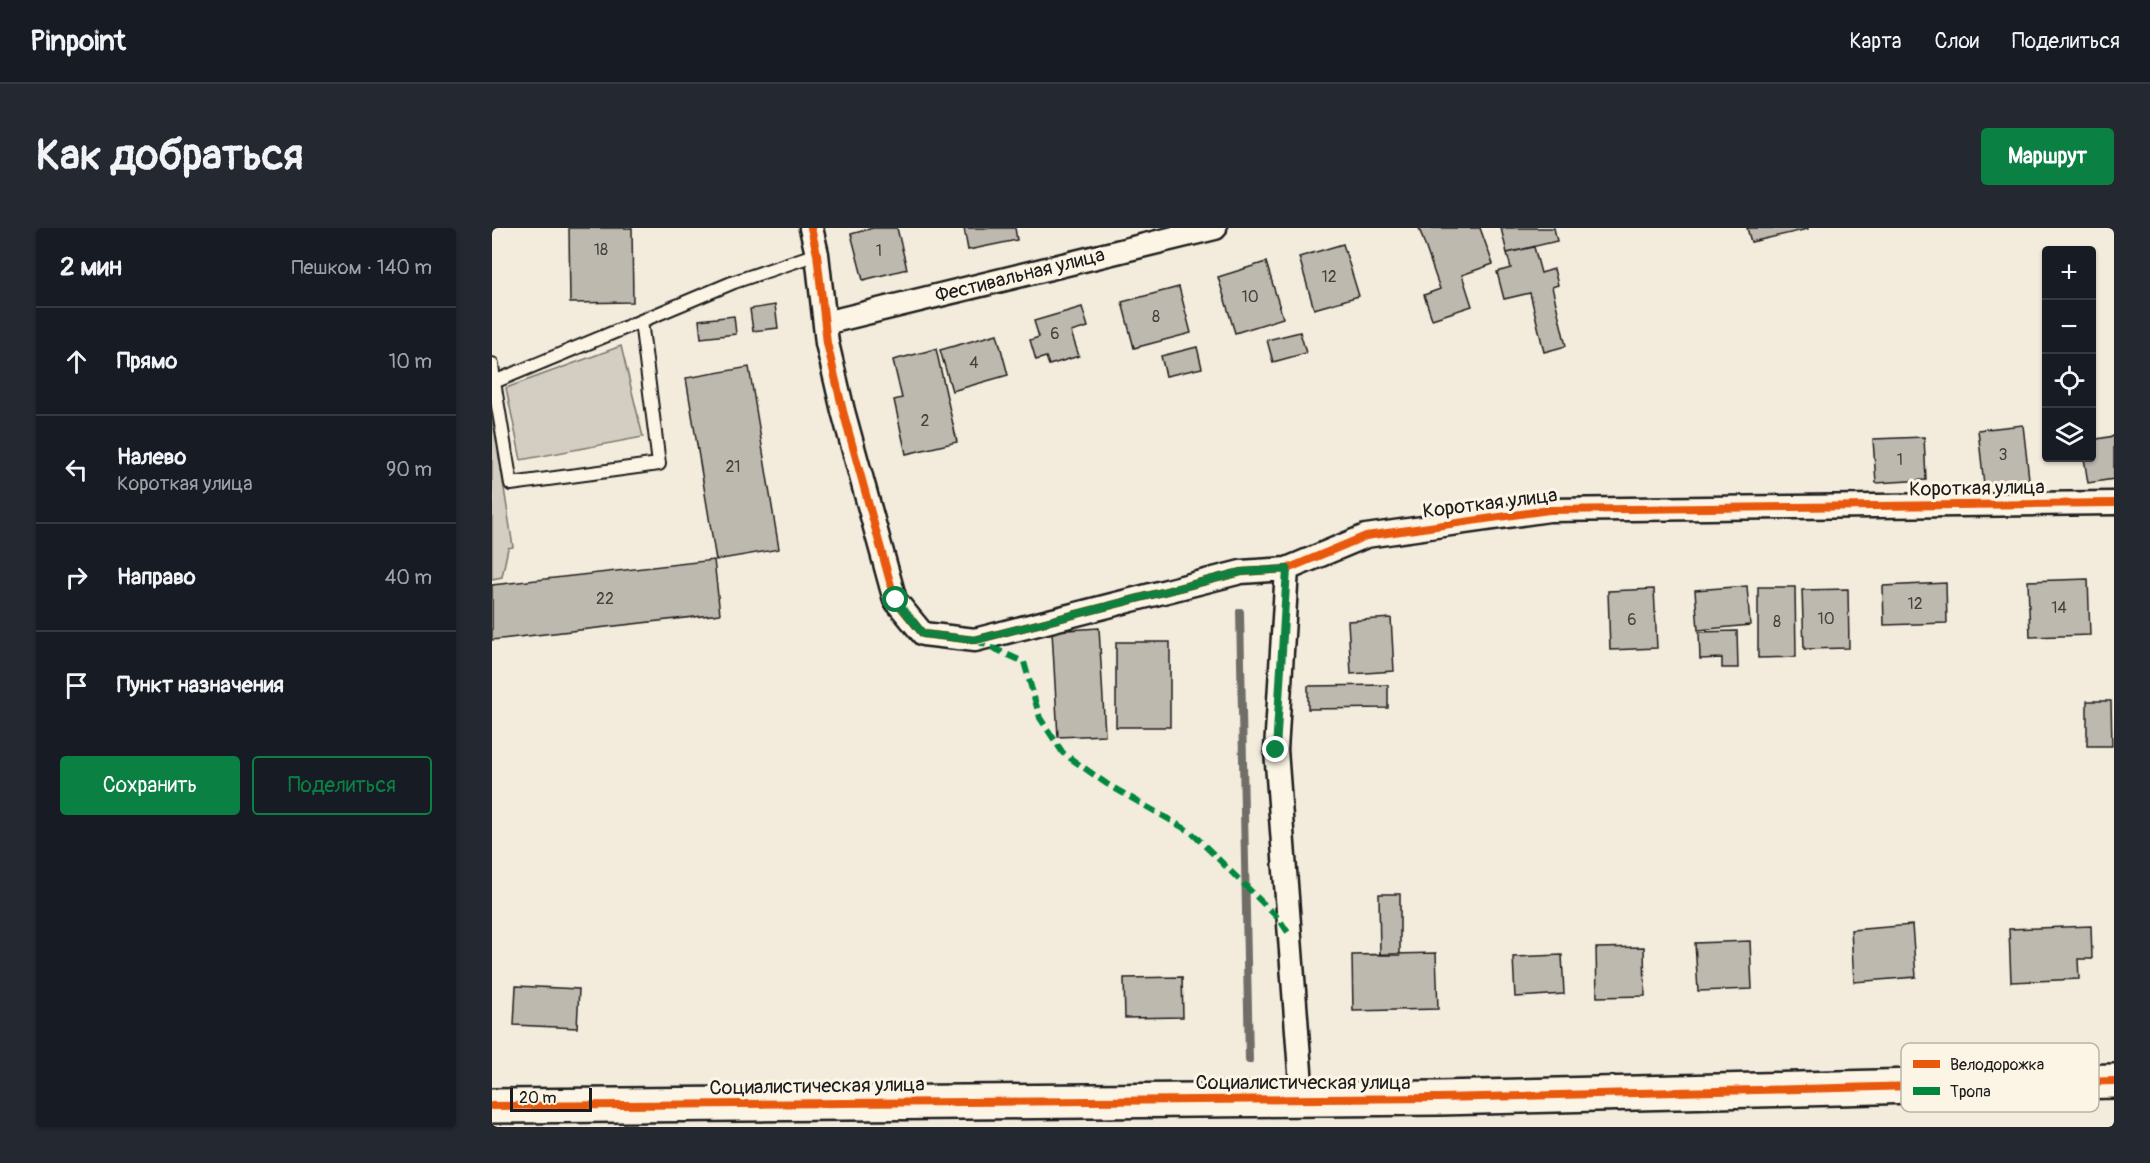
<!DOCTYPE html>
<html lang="ru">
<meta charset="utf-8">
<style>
body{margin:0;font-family:Pangolin,sans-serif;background:#242831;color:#f1f3f6}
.controls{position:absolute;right:18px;top:18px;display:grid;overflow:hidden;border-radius:6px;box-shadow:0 2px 4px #0004}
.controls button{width:54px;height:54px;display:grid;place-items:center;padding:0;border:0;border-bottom:2px solid #363941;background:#171b24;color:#f1f3f6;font:30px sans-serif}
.scale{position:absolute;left:18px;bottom:15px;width:82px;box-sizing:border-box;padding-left:6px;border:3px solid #1c1c1c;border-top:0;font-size:16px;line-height:21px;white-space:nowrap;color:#1c1c1c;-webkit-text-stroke:4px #fcf5e5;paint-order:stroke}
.stop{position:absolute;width:18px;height:18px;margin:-14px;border:4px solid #0b8043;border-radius:50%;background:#fff}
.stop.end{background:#0b8043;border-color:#fff;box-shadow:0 2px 6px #0008}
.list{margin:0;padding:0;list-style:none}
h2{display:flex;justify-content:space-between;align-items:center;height:78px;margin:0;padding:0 24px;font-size:26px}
h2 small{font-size:20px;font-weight:400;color:#9ea1a6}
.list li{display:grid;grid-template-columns:39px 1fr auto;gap:18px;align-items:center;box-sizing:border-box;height:108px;padding:0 24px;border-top:2px solid #363941}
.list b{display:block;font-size:22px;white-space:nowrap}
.list p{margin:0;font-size:20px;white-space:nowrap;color:#9ea1a6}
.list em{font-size:20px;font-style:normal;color:#9ea1a6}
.actions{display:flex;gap:12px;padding:18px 24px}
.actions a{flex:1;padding:14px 0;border:2px solid #0b8043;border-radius:6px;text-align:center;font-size:21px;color:#0b8043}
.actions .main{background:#0b8043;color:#fff}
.icon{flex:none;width:33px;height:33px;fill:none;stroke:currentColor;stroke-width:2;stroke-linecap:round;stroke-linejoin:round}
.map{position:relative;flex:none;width:1622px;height:899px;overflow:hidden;border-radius:6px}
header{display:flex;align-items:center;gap:36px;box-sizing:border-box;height:84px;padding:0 30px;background:#171b24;border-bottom:2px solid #363941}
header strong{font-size:28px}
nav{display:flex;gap:33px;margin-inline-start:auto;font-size:21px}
.intro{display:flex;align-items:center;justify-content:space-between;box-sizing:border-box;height:144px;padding:0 36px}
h1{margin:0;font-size:42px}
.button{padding:15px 27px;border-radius:6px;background:#0b8043;color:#fff;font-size:21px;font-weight:700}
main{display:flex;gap:36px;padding:0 36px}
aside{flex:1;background:#171b24;border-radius:6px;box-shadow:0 2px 4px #0004}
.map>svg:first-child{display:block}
</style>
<header>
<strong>Pinpoint</strong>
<nav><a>Карта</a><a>Слои</a><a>Поделиться</a></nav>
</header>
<div class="intro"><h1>Как добраться</h1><a class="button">Маршрут</a></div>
<main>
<aside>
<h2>2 мин<small>Пешком · 140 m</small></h2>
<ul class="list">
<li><svg class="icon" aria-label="ahead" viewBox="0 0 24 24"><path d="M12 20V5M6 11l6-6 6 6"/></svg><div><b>Прямо</b></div><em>10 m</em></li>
<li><svg class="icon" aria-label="left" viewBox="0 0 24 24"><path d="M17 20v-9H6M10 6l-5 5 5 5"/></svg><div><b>Налево</b><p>Короткая улица</p></div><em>90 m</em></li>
<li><svg class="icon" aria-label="right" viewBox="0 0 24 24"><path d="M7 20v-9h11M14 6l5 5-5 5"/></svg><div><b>Направо</b></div><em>40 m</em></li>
<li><svg class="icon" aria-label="arrive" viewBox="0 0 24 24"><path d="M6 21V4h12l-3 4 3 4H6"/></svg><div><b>Пункт назначения</b></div></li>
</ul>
<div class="actions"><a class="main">Сохранить</a><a>Поделиться</a></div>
</aside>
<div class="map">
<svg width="1622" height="899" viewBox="0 0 1622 899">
<rect width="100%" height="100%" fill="#f3ecdd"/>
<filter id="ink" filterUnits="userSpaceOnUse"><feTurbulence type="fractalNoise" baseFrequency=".0167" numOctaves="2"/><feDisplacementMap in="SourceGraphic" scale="12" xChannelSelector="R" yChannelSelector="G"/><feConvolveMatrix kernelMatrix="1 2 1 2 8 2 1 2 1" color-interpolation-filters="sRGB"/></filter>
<g filter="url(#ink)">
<!-- green -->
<path fill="#d3cec1" stroke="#78756e" stroke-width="1.5" d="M129,118L151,209L29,232L14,160Z
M0,182L21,319L16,320L10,349L0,351Z"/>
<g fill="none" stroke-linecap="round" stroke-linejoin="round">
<!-- stream -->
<path stroke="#716e68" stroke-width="8" d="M748,384L757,832"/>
</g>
<!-- building -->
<path fill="#beb9ae" stroke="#1c1c1c" stroke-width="1.5" d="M77,0H140L141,74L78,75Z
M381,0H405L415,41L371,52L359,6Z
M472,0H523L525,12L476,22Z
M927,0H988L1001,36L970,47L980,78L940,91L932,67L948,61Z
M1009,0H1062L1065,13L1015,25Z
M1255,0H1316V1L1259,14Z
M851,16L867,68L822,81L807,29Z
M1042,19L1049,45L1062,41L1066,57L1060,59L1074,118L1052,124L1038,65L1012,71L1005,44L1019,40L1015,25Z
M774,34L791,90L743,105L726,49Z
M687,59L699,105L642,120L630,74Z
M283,77L286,100L261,103L258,81Z
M590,79L596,99L579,104L587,128L557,137L554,129L544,132L538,112L547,109L542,93Z
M242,88L244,106L209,110L207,92Z
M808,104L814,125L781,134L775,112Z
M505,106L516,147L460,163L448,122Z
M705,119L710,140L674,148L669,128Z
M444,121L465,214L414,226L402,172L410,170L401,132Z
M257,139L287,321L224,332L194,150Z
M1531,197L1537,251L1492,257L1486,202Z
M1622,208V251L1596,255L1592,230H1600V212Z
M1432,209L1434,252L1384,255L1381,211Z
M222,332L228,386L0,412V357Z
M1596,351L1598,407L1538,409L1536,353Z
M1454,355L1455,395L1392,397L1391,358Z
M1255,358L1258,397L1206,402L1203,362Z
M1266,359H1303L1304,429L1266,430Z
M1162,361L1165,420L1118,422L1116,363Z
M1356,361L1357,420L1312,421L1310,362Z
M899,390L902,443L859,446L856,393Z
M607,400L613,507L566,509L560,403Z
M1245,403L1246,440H1230V430L1208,431L1207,404Z
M624,414H678V499H624Z
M896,457V480L816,481V458Z
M1595,473H1619L1620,518H1595Z
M887,666H908V727H888Z
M1420,697L1424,749L1362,754L1359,702Z
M1599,698L1600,731H1586L1587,751L1519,754L1517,701Z
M1258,713L1260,761L1206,763L1203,715Z
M1152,719L1153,768L1105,769L1104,720Z
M944,725L946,781L861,783L860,727Z
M1070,727L1072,766L1023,769L1021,729Z
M690,749L691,789L633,790L632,750Z
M24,758L87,761L85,800L22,797Z"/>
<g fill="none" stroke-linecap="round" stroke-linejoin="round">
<defs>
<path id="lane" d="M0,136L2,154L149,93
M0,155L2,154L19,256L167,236L149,93L242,54L325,26"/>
<path id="street" d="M319,0L325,26L335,115L351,183L403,372L431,406L483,412L749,344L795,341L874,308L1057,282L1622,275
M333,95L723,0
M795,341L784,522L810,870"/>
<path id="secondary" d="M0,878L947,870L1622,853"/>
</defs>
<!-- lane casing -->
<use href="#lane" stroke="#1c1c1c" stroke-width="16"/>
<!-- street casing -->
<use href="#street" stroke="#1c1c1c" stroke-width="27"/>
<!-- secondary casing -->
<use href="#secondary" stroke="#1c1c1c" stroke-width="38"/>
<!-- lane -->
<use href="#lane" stroke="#fcf5e5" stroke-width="12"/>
<!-- street -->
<use href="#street" stroke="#fcf5e5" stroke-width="22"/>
<!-- secondary -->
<use href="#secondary" stroke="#fcf5e5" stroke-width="33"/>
<!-- quiet -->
<path stroke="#00873e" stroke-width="6" stroke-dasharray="12 6" stroke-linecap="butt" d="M483,412L532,434L548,490L571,525L615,556L699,604L787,691L797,706"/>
<defs>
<path id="cycleway" d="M319,0L325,26L335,115L351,183L403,372L431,406L483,412L749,344L795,341L874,308L1057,282L1622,275
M0,878L947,870L1622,853"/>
</defs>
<!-- cycleway casing -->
<use href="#cycleway" stroke="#fcf5e5" stroke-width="11"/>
<!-- cycleway -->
<use href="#cycleway" stroke="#e8590c" stroke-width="8"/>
</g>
</g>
<g fill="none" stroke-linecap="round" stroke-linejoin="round" filter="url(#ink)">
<!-- route -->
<path stroke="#0b8043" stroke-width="8" d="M404,372L431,406L483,412L749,344L795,341L784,522"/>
</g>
<g text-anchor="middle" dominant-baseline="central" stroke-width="6" stroke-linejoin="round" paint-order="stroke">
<!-- number labels -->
<g font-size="16" fill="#444340">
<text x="109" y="22">18</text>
<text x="387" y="23">1</text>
<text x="837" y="49">12</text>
<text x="758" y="69">10</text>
<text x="664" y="89">8</text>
<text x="563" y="106">6</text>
<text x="482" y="135">4</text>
<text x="433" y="193">2</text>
<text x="1511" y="227">3</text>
<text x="1408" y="232">1</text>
<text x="241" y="239">21</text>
<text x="113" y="371">22</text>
<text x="1423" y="376">12</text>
<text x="1567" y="380">14</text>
<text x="1334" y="391">10</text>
<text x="1140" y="392">6</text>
<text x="1285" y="394">8</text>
</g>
<!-- street labels -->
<g font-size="20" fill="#1c1c1c" stroke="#fcf5e5">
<text transform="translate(528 47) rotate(-14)">Фестивальная улица</text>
<text transform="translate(1485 260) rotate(-1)">Короткая улица</text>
<text transform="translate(998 275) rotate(-7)">Короткая улица</text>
<text x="811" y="854">Социалистическая улица</text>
<text transform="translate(325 858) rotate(-1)">Социалистическая улица</text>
</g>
</g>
<!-- legend -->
<rect x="1409" y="815" width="198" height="69" rx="9" fill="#fcf5e5" stroke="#b9b4a9" stroke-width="1.5"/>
<rect x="1421" y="832" width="27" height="8" fill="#e8590c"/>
<rect x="1421" y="859" width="27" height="8" fill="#00873e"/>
<g font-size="16" fill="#1c1c1c">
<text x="1458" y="842">Велодорожка</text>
<text x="1458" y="869">Тропа</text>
</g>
</svg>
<div class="controls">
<button>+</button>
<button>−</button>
<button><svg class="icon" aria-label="locate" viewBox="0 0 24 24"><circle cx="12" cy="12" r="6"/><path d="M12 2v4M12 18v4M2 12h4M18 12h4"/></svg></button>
<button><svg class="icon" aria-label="layers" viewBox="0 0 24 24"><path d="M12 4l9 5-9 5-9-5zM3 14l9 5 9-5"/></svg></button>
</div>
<div class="scale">20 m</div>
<div class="stop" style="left:404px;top:372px"></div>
<div class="stop end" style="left:784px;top:522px"></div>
</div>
</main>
